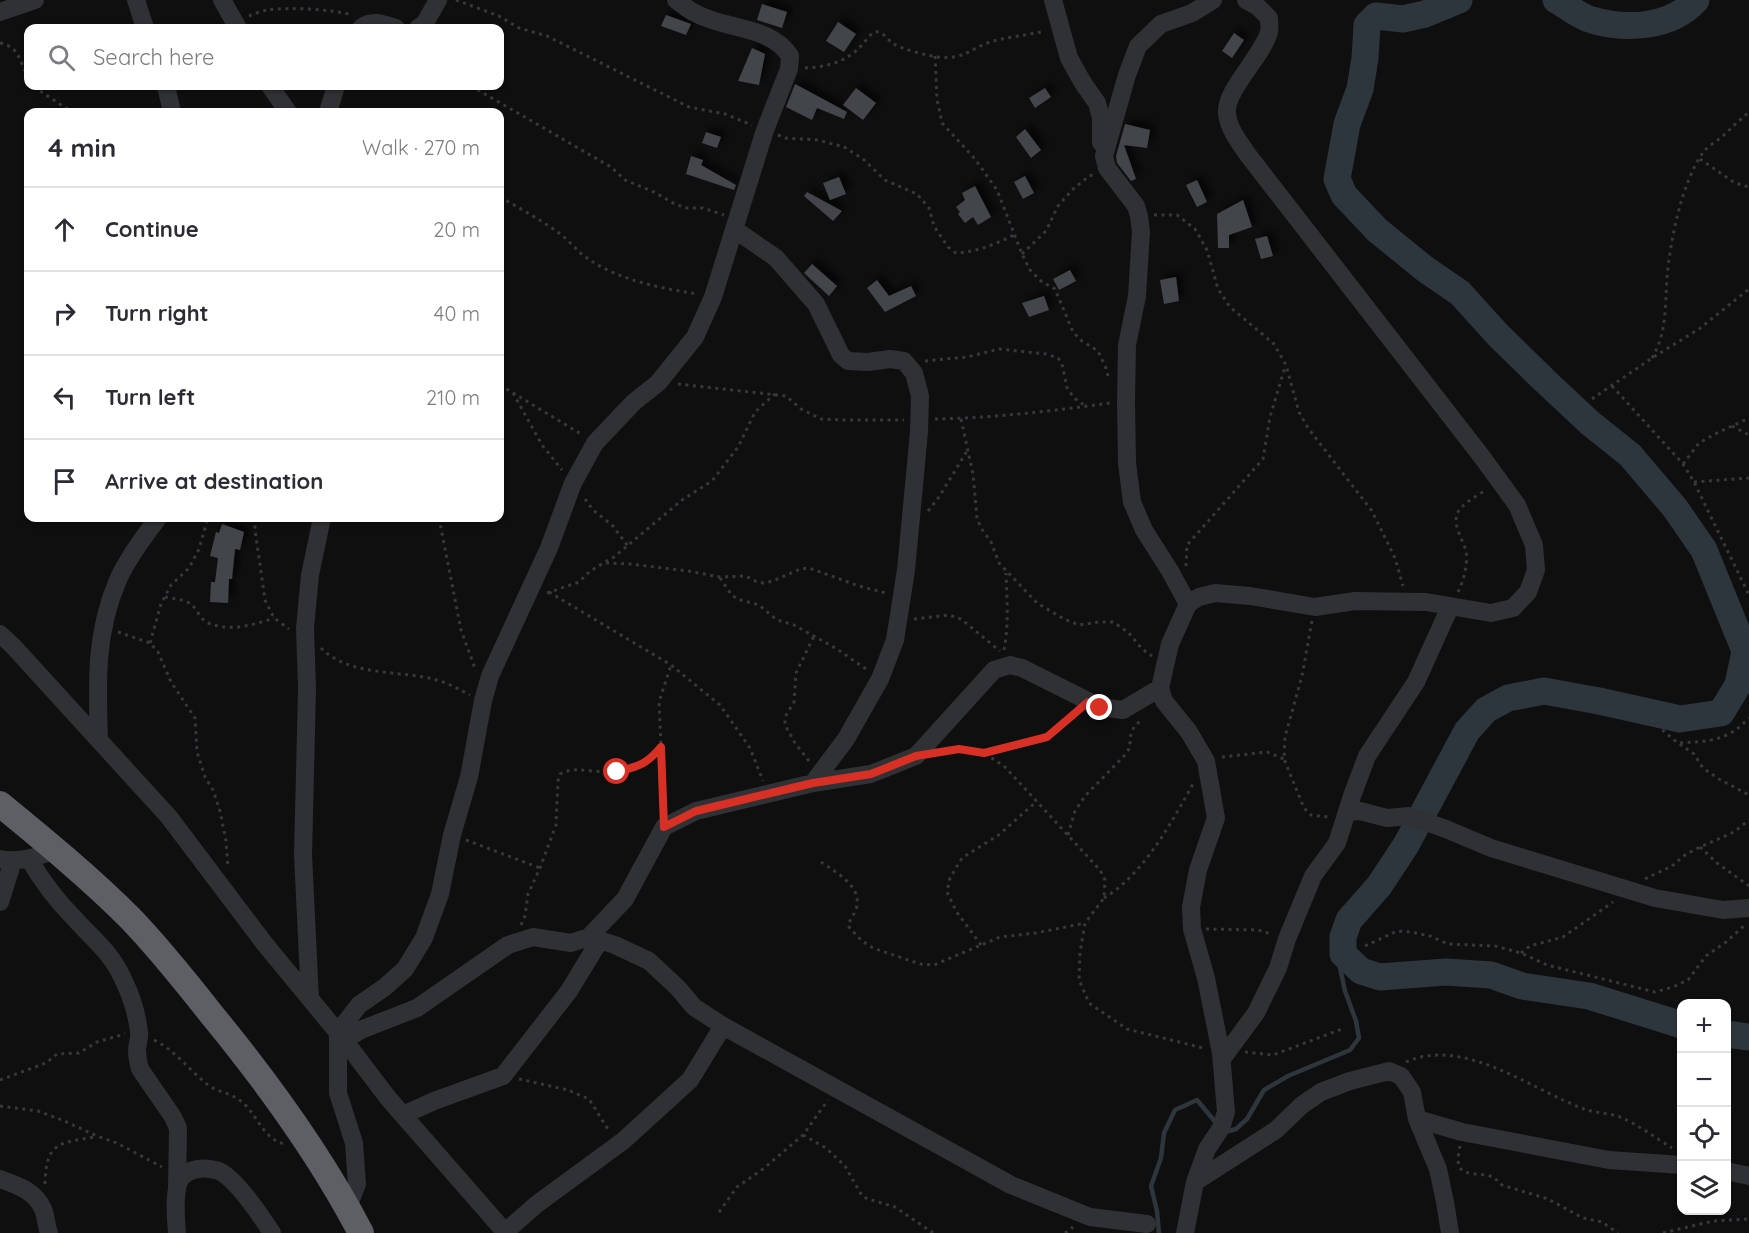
<!DOCTYPE html>
<meta charset="utf-8">
<style>
body{margin:0;font-family:Quicksand,sans-serif;background:#f2f2f3;color:#2b2b33}
.controls{position:absolute;right:18px;bottom:18px;display:grid;overflow:hidden;border-radius:12px;box-shadow:0 2px 4px #0004}
.controls button{width:54px;height:54px;display:grid;place-items:center;padding:0;border:0;border-bottom:2px solid #e1e1e2;background:#fff;color:#2b2b33;font:30px sans-serif}
.stop{position:absolute;width:18px;height:18px;margin:-14px;border:4px solid #d93025;border-radius:50%;background:#fff}
.stop.end{background:#d93025;border-color:#fff;box-shadow:0 2px 6px #0008}
.list{margin:0;padding:0;list-style:none}
h2{display:flex;justify-content:space-between;align-items:center;height:78px;margin:0;padding:0 24px;font-size:26px}
h2 small{font-size:20px;font-weight:400;color:#7c7c81}
.list li{display:grid;grid-template-columns:39px 1fr auto;gap:18px;align-items:center;box-sizing:border-box;height:84px;padding:0 24px;border-top:2px solid #e1e1e2}
.list b{display:block;font-size:22px;white-space:nowrap}
.list em{font-size:20px;font-style:normal;color:#7c7c81}
.icon{flex:none;width:33px;height:33px;fill:none;stroke:currentColor;stroke-width:2;stroke-linecap:round;stroke-linejoin:round}
.map{position:relative;flex:none;width:1749px;height:1233px;overflow:hidden}
.search{position:absolute;background:#fff;box-shadow:0 2px 4px #0004;left:24px;top:24px;width:480px;height:66px;display:flex;align-items:center;gap:15px;box-sizing:border-box;padding:0 21px;border-radius:12px;color:#7c7c81;font-size:22px}
.panel{position:absolute;background:#fff;box-shadow:0 2px 4px #0004;left:24px;top:108px;width:480px;height:414px;border-radius:12px}
.map>svg:first-child{display:block}
</style>
<div class="map">
<svg width="1749" height="1233" viewBox="0 0 1749 1233">
<defs>
<filter id="shadow"><feDropShadow dx="5.5" dy="-5.5" stdDeviation="3" flood-color="#0009"/></filter>
</defs>
<rect width="100%" height="100%" fill="#0f0f10"/>
<g fill="none" stroke-linecap="round" stroke-linejoin="round">
<!-- stream -->
<path stroke="#2d363c" stroke-width="4.5" d="M1225,1132L1236,1129L1247,1119L1264,1090L1288,1076L1350,1050L1359,1038L1356,1021L1345,991L1340,968L1343,954
M1159,1233L1157,1211L1151,1186L1161,1158L1164,1133L1175,1110L1197,1100L1217,1124"/>
<!-- river -->
<path stroke="#2d363c" stroke-width="27" d="M1459,0L1425,14L1403,19L1376,16L1367,25L1365,58L1360,89L1347,124L1337,179L1344,195L1377,230L1425,269L1460,293L1498,335L1544,380L1590,423L1630,455L1675,508L1704,550L1745,651L1738,685L1721,713L1680,719L1599,701L1544,691L1508,698L1486,710L1467,731L1406,845L1379,886L1349,920L1343,937V954L1361,971L1380,977L1446,972L1491,975L1522,986L1589,996L1682,1025
M1556,0C1567,6 1580,17 1592,20C1626,30 1671,28 1696,0
M1726,1034L1749,1037"/>
</g>
<!-- building -->
<path fill="#434448" filter="url(#shadow)" d="M762,4L787,12L782,28L757,20Z
M666,15L691,24L686,35L661,26Z
M838,22L856,34L844,52L826,41Z
M1234,33L1244,40L1232,58L1222,51Z
M752,48L765,54L759,85L738,81Z
M795,84L847,112L844,119L817,108L812,120L786,107Z
M856,88L876,103L863,120L843,105Z
M1045,88L1051,97L1035,108L1029,98Z
M1125,124L1150,130L1147,148L1124,145L1136,179L1131,181L1117,163L1116,156Z
M1025,129L1041,150L1031,158L1016,137Z
M706,132L721,137L717,148L702,143Z
M691,156L703,160L701,165L736,185L734,190L686,174Z
M1025,176L1034,193L1023,199L1014,182Z
M839,177L846,194L830,200L823,183Z
M1197,180L1207,202L1197,207L1186,185Z
M975,186L991,217L978,225L973,217L965,223L958,214L960,212L956,207L965,200L962,193Z
M807,192L842,211L833,221L804,196Z
M1243,200L1252,227L1229,235V248H1218L1217,214Z
M1267,236L1273,256L1261,259L1255,239Z
M812,264L837,286L829,296L804,273Z
M1070,270L1076,281L1059,290L1053,279Z
M1176,277L1179,301L1164,304L1160,280Z
M877,280L889,296L911,286L916,296L885,312L867,288Z
M1044,296L1049,310L1029,317L1022,303Z
M222,524L244,532L240,550L235,549L232,579H229L228,603L210,602L211,582H215L218,558L210,556L216,532L219,533Z"/>
<g fill="none" stroke-linecap="round" stroke-linejoin="round">
<!-- path -->
<path stroke="#36383c" stroke-width="3" stroke-dasharray="3 4.5" stroke-linecap="butt" d="M456,0L499,16L519,28L547,36L689,107L725,114L752,125
M249,16C254,14 261,11 267,10C289,7 331,9 352,15
M0,43C20,47 19,61 28,77
M935,56L937,99L942,123L975,159L997,190L1022,254L1030,270L1041,281L1055,289L1073,332L1082,341L1098,351L1106,368L1109,380
M805,68C825,67 844,63 859,48C864,44 869,34 875,32C883,30 888,41 894,44C901,49 929,56 938,57C963,60 970,49 990,42C1008,37 1027,35 1045,31
M35,86L37,89L72,112
M471,86L611,167L625,180L654,192L673,203L685,208H703L724,215
M778,135L785,138L818,140L844,147L863,159L885,180L917,194L929,208L934,226L948,247L956,253C977,252 995,244 1014,235
M1700,159L1735,183L1749,187
M500,197C521,209 543,221 563,236C571,243 578,252 587,258C618,280 660,288 697,294
M1154,215H1177L1195,229L1207,250L1218,289L1230,307L1274,344L1286,365L1299,412L1308,428L1372,511L1395,558L1403,586
M1022,254L1046,231L1058,206L1072,190L1089,176L1095,174
M1652,358C1667,333 1665,306 1667,278C1670,241 1682,181 1704,151C1709,146 1716,141 1722,137C1731,128 1740,120 1749,112
M925,361L967,357L999,349L1046,354L1058,358L1062,364L1067,388L1074,398L1084,405
M678,384L786,396L801,409L821,419L844,420H904
M500,385L581,434
M1612,386L1683,464L1694,482L1749,595
M513,393L542,445L562,470
M1592,399L1652,358L1699,329L1749,289
M935,419C993,418 1052,411 1110,403
M961,419L973,474L977,518L981,528L991,542L999,563L1037,603L1064,619L1079,625L1099,622H1113L1128,632L1142,649L1152,656
M1732,426L1749,435
M1683,464L1699,443L1715,434L1749,418
M1694,482L1749,478
M585,499L593,510L612,525L628,546
M928,511L939,497L967,451
M255,518V530L265,600L274,618L289,629
M439,518L461,630L476,671
M606,563L630,564L688,571L720,577L746,576L755,581L763,583L773,581L800,569L809,568L859,586L886,593
M1186,566L1187,545L1263,459L1270,417L1285,367
M720,578L731,594L737,599L759,605L777,620L794,625L837,649L866,669
M549,592L671,665L720,705L750,748L763,781
M1458,592C1464,580 1468,564 1466,551C1463,540 1453,526 1457,514C1461,504 1477,496 1486,490
M547,593L579,582L590,571L614,557L682,500L712,481L738,447L755,412L775,394
M165,597C173,599 186,599 192,605C198,611 200,619 208,623C230,632 254,625 274,618
M914,619L949,615L961,619L1000,651
M1312,621L1302,676L1285,737L1284,759L1304,808L1311,815L1328,817
M118,632L150,643L158,652L171,682L195,718L197,752L205,777L213,790L220,811L226,841L228,868
M150,643L161,604L171,585L189,568L199,549L207,521L206,518
M321,648C351,678 402,669 440,681C450,684 460,690 470,695
M1004,650C1009,625 1007,599 1006,573
M1651,720L1674,740L1694,754L1703,768L1719,779L1749,795
M1680,743C1711,741 1727,741 1749,718
M941,752L959,749L970,750L984,753L1004,766L1100,870L1105,880L1104,898L1085,923L1080,953L1079,980L1089,1003L1127,1029L1203,1048
M985,753L1047,737L1075,712
M1222,757L1267,752L1284,759
M809,761L795,743L785,725V717L794,702L796,673L814,636
M664,811L659,702L671,665
M1068,835L1075,811L1085,796L1125,755L1130,747V737L1134,727L1142,719
M466,840L540,868
M1700,847L1717,863L1749,886
M821,862C834,871 860,885 857,904C857,912 850,918 848,926L862,941L873,948L920,964L934,965L1000,937L1036,933L1085,923
M1645,879L1672,866L1685,855L1700,847L1734,832L1749,820
M1104,898C1144,874 1171,823 1193,784
M521,925L525,916L528,894L540,868L556,825L558,781L560,774C571,768 581,770 593,771C621,774 642,769 661,747
M1206,929L1258,930L1271,934
M981,945L956,911L947,892L950,878L962,858L1000,834L1037,801
M1365,946L1397,931L1411,932L1430,936L1448,944L1495,946L1521,953L1547,965L1655,992L1673,987L1688,980L1706,956L1726,942L1746,924
M1521,953L1530,946L1563,937L1613,902
M154,1040C176,1051 189,1070 208,1085C218,1092 229,1093 238,1099C256,1110 262,1140 285,1144
M1245,1052L1273,1055L1342,1029
M1406,1062C1464,1036 1532,1090 1584,1109C1595,1113 1609,1113 1620,1117C1637,1124 1656,1138 1672,1148
M519,1079L568,1090L589,1099L609,1131
M0,1080L46,1063L57,1054L79,1053L97,1042L125,1034
M0,1106L38,1111L62,1120L97,1136L117,1143L162,1167
M803,1135L826,1148L845,1166L862,1196L868,1199L895,1207L933,1233
M1460,1146C1459,1152 1457,1160 1459,1166C1463,1176 1481,1173 1490,1176C1495,1178 1498,1181 1502,1185L1548,1199L1583,1218L1602,1222L1618,1233
M45,1184C46,1142 59,1143 95,1137
M719,1212L737,1187L763,1169L803,1135L828,1100
M1065,1233L1073,1227
M1663,1233L1713,1221L1749,1219"/>
<!-- minor -->
<path stroke="#303135" stroke-width="18" d="M136,0L145,28
M222,0L238,28
M1053,0L1069,58L1083,83L1097,103L1101,118V143
M0,12L35,0
M361,28C372,19 383,24 396,28
M418,28L425,23L438,0
M166,86L172,112
M270,86L288,112
M328,112L336,86
M734,229L776,258L816,304L841,355L848,361L868,362L890,359L904,361L914,373L920,396L919,432L906,570L895,640L880,679L846,739L813,783
M1188,604L1170,571L1144,530L1132,502L1127,463L1126,401L1127,345L1137,296L1141,232L1139,216L1136,206L1107,168L1104,156L1127,75L1138,46L1161,24L1192,13L1213,0
M0,634L13,646L169,817L264,943L344,1040L388,1098L506,1233
M1160,688L1164,701L1189,732L1206,761L1216,818L1198,870L1191,907L1192,929L1206,978L1221,1053L1226,1112L1221,1128L1207,1149L1195,1182L1185,1233
M99,739C97,682 95,633 118,580C126,561 145,535 158,518
M1347,812L1360,811L1387,818L1409,816L1446,829L1491,848L1655,898L1723,910L1749,908
M0,859C20,863 36,857 55,850
M29,859C42,881 56,900 74,918C93,939 111,952 123,979C131,995 137,1014 139,1032C140,1038 137,1044 137,1050C137,1057 138,1062 140,1069L173,1117L178,1128L177,1189
M0,902L13,861
M589,937L615,945L649,961L678,988L694,1007L723,1026L1011,1185L1090,1217L1147,1224
M310,999L303,855L307,689L305,628L310,575L322,518
M344,1040L363,1029L417,1008L508,945L533,937L571,943L589,937L625,899L664,827L696,811L813,783L871,774L916,756L994,670L1010,665L1022,668L1100,707L1123,710L1160,688L1170,644L1188,604L1199,597L1215,593L1250,596L1315,607L1355,601L1426,602L1491,613L1513,608L1528,592L1536,570L1534,545L1517,505L1482,457L1248,155C1240,143 1229,130 1227,114C1224,91 1262,57 1269,32C1270,28 1269,23 1269,18L1257,6L1246,0
M1222,1059L1256,1013L1278,968L1287,939L1313,876L1337,843L1352,796L1367,756L1416,682L1450,607
M403,1115L434,1101L503,1076L569,991L600,940
M1417,1119L1462,1132L1609,1160L1682,1165
M1726,1171L1749,1176
M0,1179C17,1185 35,1191 43,1209C46,1216 46,1225 49,1233
M1195,1182L1276,1130L1302,1105L1321,1092L1350,1081L1389,1071L1401,1076L1412,1092L1417,1119L1438,1169L1445,1202L1450,1233
M348,1207L357,1184L354,1143L338,1093V1032L359,1005L385,987L405,969L424,938L440,894L452,835L469,777L483,701L490,676L549,548L573,483L595,443L634,402L658,383L695,337L713,297L765,130L789,69L790,56C770,25 725,30 695,13C688,10 682,4 676,0
M505,1232L537,1204L623,1141L690,1080L723,1026
M177,1233C176,1219 173,1189 181,1178C185,1173 192,1170 198,1169C204,1168 215,1169 221,1172C238,1182 261,1216 272,1233"/>
<!-- highway -->
<path stroke="#5d5f65" stroke-width="26" d="M0,804C44,840 89,877 130,918C159,948 186,982 212,1015C267,1082 321,1156 361,1233"/>
</g>
<g fill="none" stroke-linecap="round" stroke-linejoin="round">
<!-- route -->
<path stroke="#d93025" stroke-width="8" d="M617,772C638,766 646,765 661,747L664,827L696,811L813,783L871,774L916,756L959,749L984,753L1047,737L1088,702L1100,708"/>
</g>
</svg>
<div class="controls">
<button>+</button>
<button>−</button>
<button><svg class="icon" aria-label="locate" viewBox="0 0 24 24"><circle cx="12" cy="12" r="6"/><path d="M12 2v4M12 18v4M2 12h4M18 12h4"/></svg></button>
<button><svg class="icon" aria-label="layers" viewBox="0 0 24 24"><path d="M12 4l9 5-9 5-9-5zM3 14l9 5 9-5"/></svg></button>
</div>
<div class="stop" style="left:617px;top:772px"></div>
<div class="stop end" style="left:1100px;top:708px"></div>
<div class="search"><svg class="icon" aria-label="search" viewBox="0 0 24 24"><circle cx="10" cy="10" r="6"/><path d="M15 15l6 6"/></svg>Search here</div>
<section class="panel">
<h2>4 min<small>Walk · 270 m</small></h2>
<ul class="list">
<li><svg class="icon" aria-label="ahead" viewBox="0 0 24 24"><path d="M12 20V5M6 11l6-6 6 6"/></svg><div><b>Continue</b></div><em>20 m</em></li>
<li><svg class="icon" aria-label="right" viewBox="0 0 24 24"><path d="M7 20v-9h11M14 6l5 5-5 5"/></svg><div><b>Turn right</b></div><em>40 m</em></li>
<li><svg class="icon" aria-label="left" viewBox="0 0 24 24"><path d="M17 20v-9H6M10 6l-5 5 5 5"/></svg><div><b>Turn left</b></div><em>210 m</em></li>
<li><svg class="icon" aria-label="arrive" viewBox="0 0 24 24"><path d="M6 21V4h12l-3 4 3 4H6"/></svg><div><b>Arrive at destination</b></div></li>
</ul>
</section>
</div>
